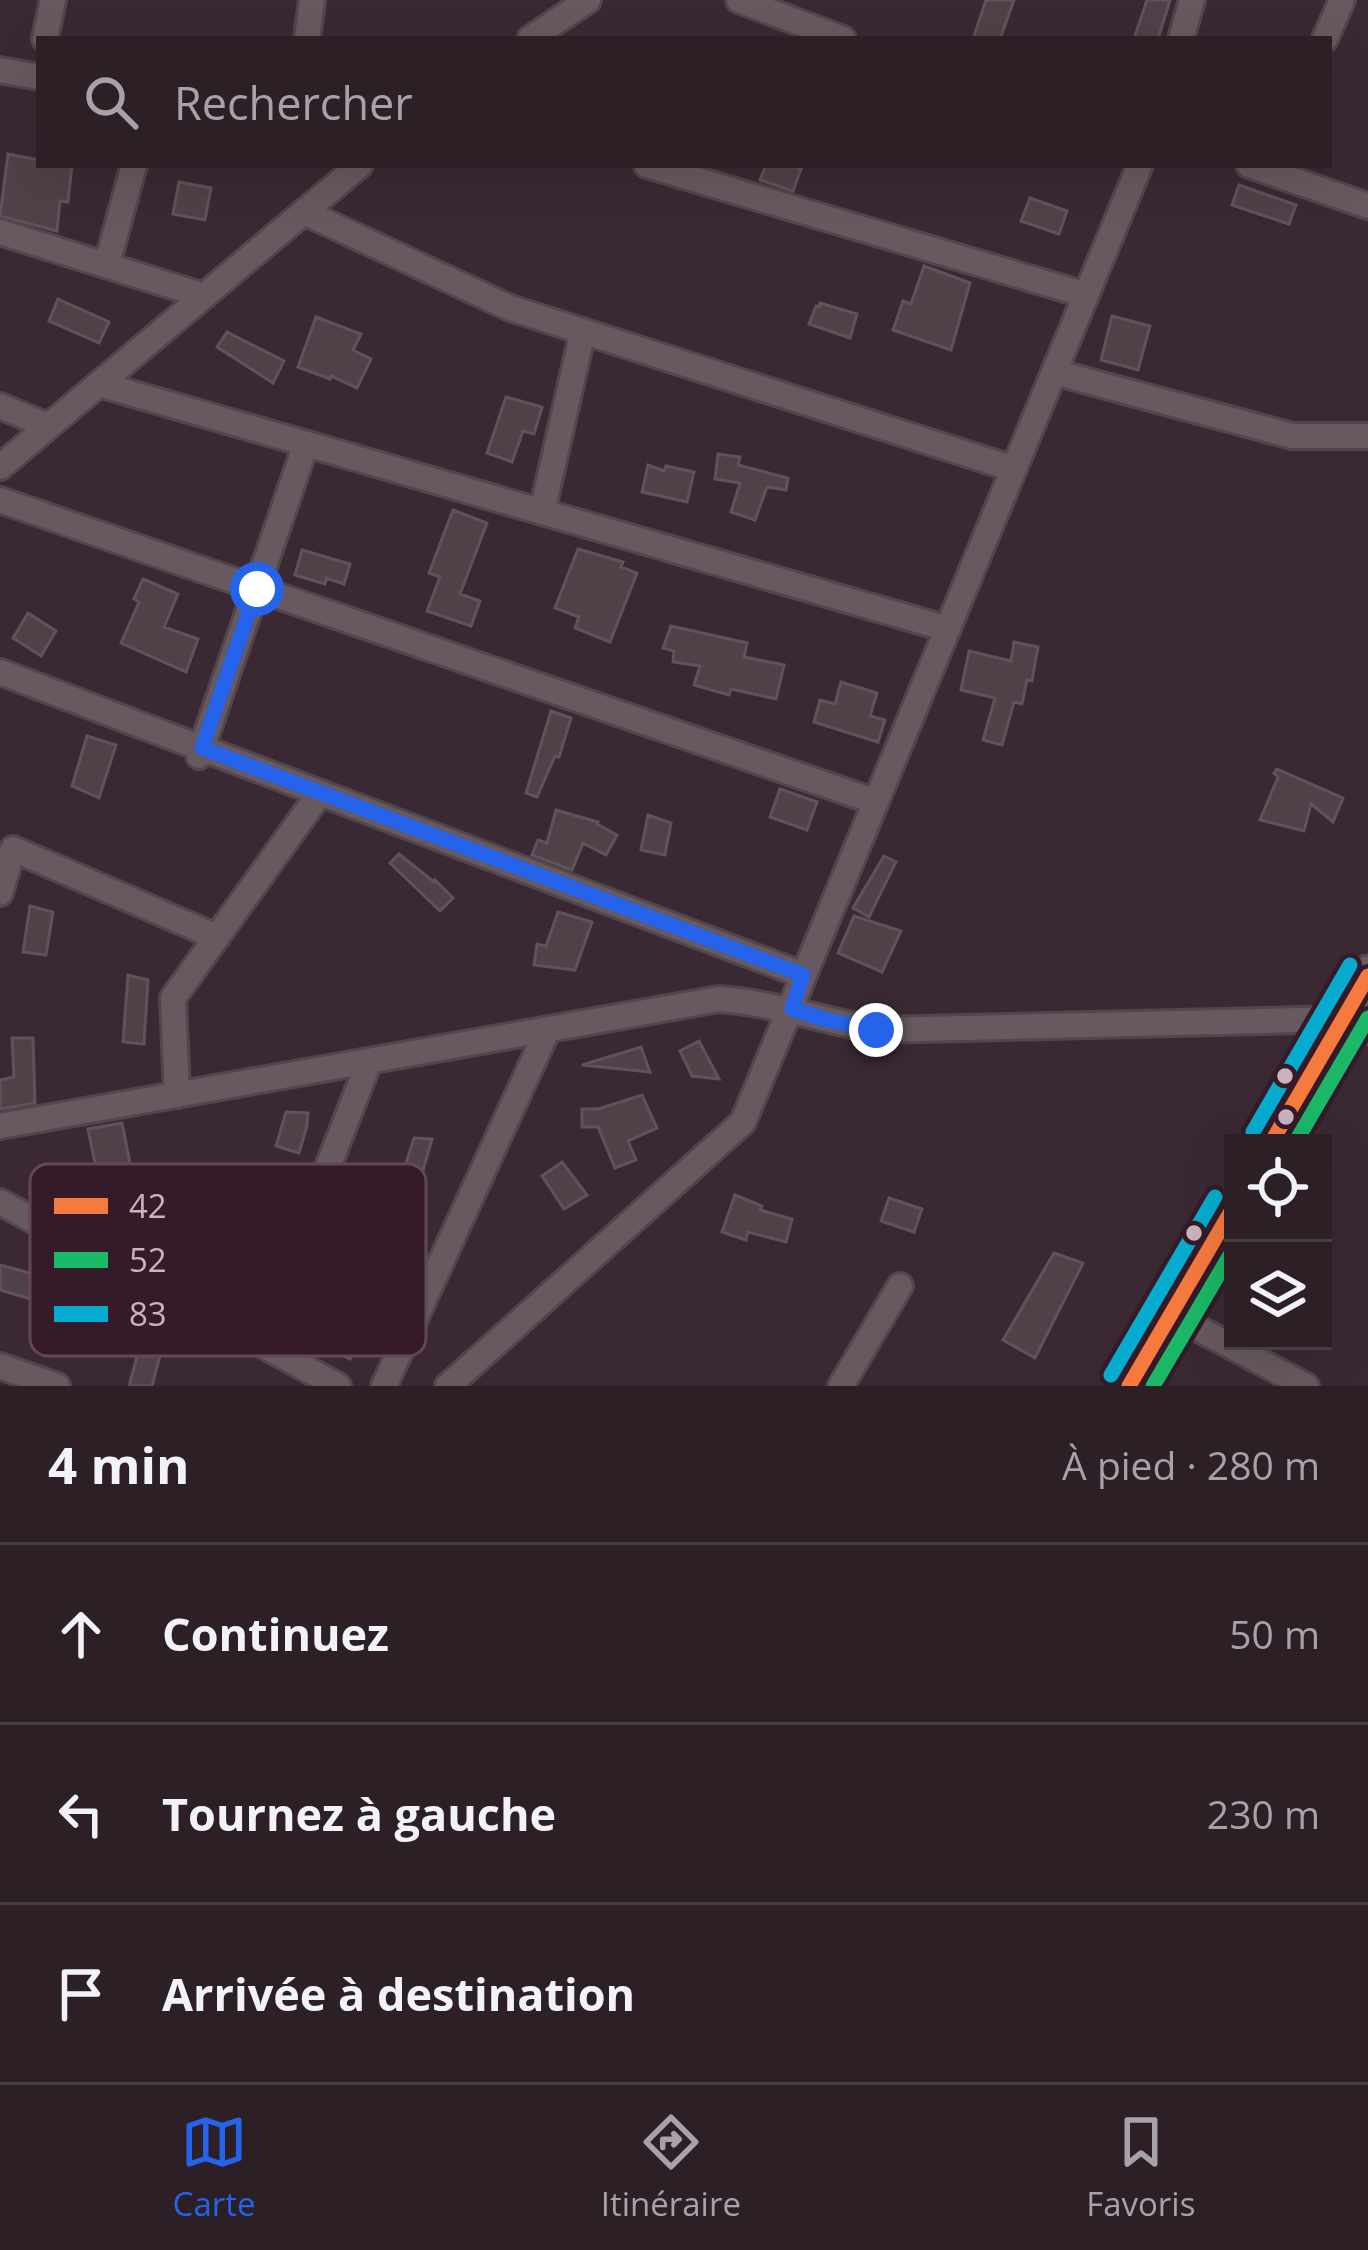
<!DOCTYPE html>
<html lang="fr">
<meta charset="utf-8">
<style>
body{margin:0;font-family:"Open Sans",sans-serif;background:#382c32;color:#f1f3f6}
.controls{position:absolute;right:36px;bottom:36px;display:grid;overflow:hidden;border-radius:0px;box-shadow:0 12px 48px #0002}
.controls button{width:108px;height:108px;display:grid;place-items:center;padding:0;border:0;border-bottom:3px solid #483d43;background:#2c1f26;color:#f1f3f6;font:60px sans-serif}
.stop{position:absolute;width:36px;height:36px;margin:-27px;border:9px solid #2563eb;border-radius:50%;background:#fff}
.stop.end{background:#2563eb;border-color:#fff;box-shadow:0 3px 12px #0008}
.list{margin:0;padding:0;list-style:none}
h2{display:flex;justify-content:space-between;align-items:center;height:156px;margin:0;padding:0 48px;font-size:51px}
h2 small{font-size:39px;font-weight:400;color:#a6a2a7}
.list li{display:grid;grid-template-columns:78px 1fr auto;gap:36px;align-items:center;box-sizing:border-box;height:180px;padding:0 48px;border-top:3px solid #483d43}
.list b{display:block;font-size:45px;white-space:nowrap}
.list em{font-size:39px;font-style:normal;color:#a6a2a7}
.icon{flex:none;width:66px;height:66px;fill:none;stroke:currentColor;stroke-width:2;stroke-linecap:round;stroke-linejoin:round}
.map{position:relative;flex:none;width:1368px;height:1386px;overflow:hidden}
.search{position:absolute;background:#2c1f26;box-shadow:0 12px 48px #0002;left:36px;right:36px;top:36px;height:132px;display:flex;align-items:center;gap:30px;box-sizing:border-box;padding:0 42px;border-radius:0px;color:#a6a2a7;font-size:45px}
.sheet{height:696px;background:#2c1f26}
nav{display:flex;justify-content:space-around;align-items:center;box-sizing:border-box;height:168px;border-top:3px solid #483d43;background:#2c1f26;font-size:33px;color:#a6a2a7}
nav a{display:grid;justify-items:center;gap:6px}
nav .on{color:#2563eb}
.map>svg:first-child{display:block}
</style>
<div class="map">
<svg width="1368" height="1386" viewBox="0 0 1368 1386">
<rect width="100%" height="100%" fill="#3a2932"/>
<!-- building -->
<path fill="#504148" stroke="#61515a" stroke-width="3" d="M986,0H1014L1000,39H973Z
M1147,0H1170L1158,39H1134Z
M8,154L39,160V165H72L68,202L60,201L57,231L0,216Z
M766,165H790L801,169L793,191L760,180Z
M179,182L211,188L205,220L173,214Z
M1239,185L1296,205L1289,224L1232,205Z
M1030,198L1067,211L1059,234L1021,221Z
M924,266L970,283L951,350L893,330L903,301L911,304Z
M58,299L109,322L99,343L49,321Z
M820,303L857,314L850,338L809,324L816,306L819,307Z
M1112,316L1150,326L1138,370L1101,360Z
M316,317L361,334L353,350L371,359L357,388L331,376L330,379L298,367Z
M227,332L284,361L273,383L217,347Z
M506,397L542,407L534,434L523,431L512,462L487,453Z
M718,454L740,457L738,465L788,478L786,490L767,487L755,520L731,512L740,483L715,479Z
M648,465L664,471L666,466L694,472L687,502L642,492Z
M453,510L487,523L460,594L480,601L471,626L427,611L440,577L429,573Z
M578,549L623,562L621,567L637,573L610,642L575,628L579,617L555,608Z
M302,550L350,564L344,584L326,578L325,584L295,575Z
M143,579L178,594L164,627L198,639L186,672L121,643L139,602L134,599Z
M28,613L56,631L41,656L13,638Z
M671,626L747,643L744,657L784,665L776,699L731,689L729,695L694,685L700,666L673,662L674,651L663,648Z
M1014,642L1038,647L1032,681L1027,680L1022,704L1014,702L1002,745L983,740L995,698L961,690L969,651L1011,661Z
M841,682L877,693L870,716L885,720L878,742L814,722L820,700L835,704Z
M551,711L571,718L559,757L555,756L537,797L526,793Z
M87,736L116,745L99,798L72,786Z
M1277,769L1343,798L1333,822L1311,804L1304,831L1260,820L1278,777L1274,773Z
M780,789L817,802L807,830L770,817Z
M556,810L598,822L597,824L617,835L606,855L583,843L572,870L532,855L538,840L547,843Z
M648,815L671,823L665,855L641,850Z
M399,854L434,882L435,880L453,898L440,911L390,863Z
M884,856L896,862L869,917L853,908Z
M30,906L53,912L46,955L23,952Z
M558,912L592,922L575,970L534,965L537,944L546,946Z
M854,916L901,931L882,972L838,953Z
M128,975L148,980L144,1044L123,1042Z
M12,1038H33L35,1103L0,1109V1080L14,1077Z
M699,1041L719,1079L692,1076L680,1051Z
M641,1047L650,1072L582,1065Z
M642,1095L657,1128L628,1141L636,1160L615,1168L598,1127H582V1109H598Z
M286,1112L308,1113L307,1126L299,1153L276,1146Z
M122,1123L132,1173H149L150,1197H67V1174L97,1173L88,1129Z
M414,1138L432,1139L418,1188L400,1182Z
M562,1162L587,1195L564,1209L542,1176Z
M735,1195L762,1206L760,1210L792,1219L786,1242L748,1232L746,1240L722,1232Z
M889,1198L922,1209L914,1232L881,1221Z
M347,1239L368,1249L345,1298L348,1299L344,1308L368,1321L350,1359L283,1327L304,1278L324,1288Z
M1054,1253L1083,1263L1035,1358L1003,1340Z
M0,1265L37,1275L30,1299L0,1290Z
M141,1342L162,1348L152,1386H129Z"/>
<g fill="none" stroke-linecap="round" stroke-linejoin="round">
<defs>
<path id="minor" d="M739,0L843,39
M45,39L53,0
M307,39L312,0
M530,39L588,0
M1181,39L1192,0
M1325,39L1342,0
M0,70L39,77
M647,165L1086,295
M1249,165L1368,206
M304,212L510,308L1014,469
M0,232L204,296
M107,264L134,165
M1054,372L1292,436H1368
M99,384L948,629
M0,406L48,426
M0,467L360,165
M0,500L876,802
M542,512L583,331
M0,672L803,975
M199,756L306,444
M0,893L13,849L217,937
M177,1095L173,998L320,793
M0,1126L719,999C773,1003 823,1020 876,1030L1343,1019L1368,1031
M0,1202L338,1386
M1171,1314L1306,1386
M259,1343L369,1062
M0,1366L57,1386
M384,1386L548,1029
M448,1386L743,1122L1140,165
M841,1386L900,1286"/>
<path id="trunk" d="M1271,1143L1368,976
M1129,1386L1233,1208"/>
</defs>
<!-- minor casing -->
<use href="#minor" stroke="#52454c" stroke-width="30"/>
<!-- trunk casing -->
<use href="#trunk" stroke="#55464e" stroke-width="45"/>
<!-- minor -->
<use href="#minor" stroke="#675960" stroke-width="24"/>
<!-- trunk -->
<use href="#trunk" stroke="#655b60" stroke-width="39"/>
<defs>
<path id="bus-1" d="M1271,1143L1368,976
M1129,1386L1233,1208"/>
<path id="bus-2" d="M1295,1143L1368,1018
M1153,1386L1233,1250"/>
<path id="bus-3" d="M1253,1132L1350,965
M1111,1375L1215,1197"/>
</defs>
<!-- bus-1 casing -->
<use href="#bus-1" stroke="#351b29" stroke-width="24"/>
<!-- bus-2 casing -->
<use href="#bus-2" stroke="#351b29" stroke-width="24"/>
<!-- bus-3 casing -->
<use href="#bus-3" stroke="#351b29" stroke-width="24"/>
<!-- bus-1 -->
<use href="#bus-1" stroke="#f6793e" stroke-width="15"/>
<!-- bus-2 -->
<use href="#bus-2" stroke="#1ab867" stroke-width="15"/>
<!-- bus-3 -->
<use href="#bus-3" stroke="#06acd0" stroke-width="15"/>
</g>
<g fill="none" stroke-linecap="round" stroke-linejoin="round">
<!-- route -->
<path stroke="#2563eb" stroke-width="15" d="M257,589L202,748L803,975L792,1009L827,1020L876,1030"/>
</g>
<!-- markers -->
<g fill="#cbb2bf" stroke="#351b29" stroke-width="4.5">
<circle cx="1285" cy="1076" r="10"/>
<circle cx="1286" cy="1117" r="10"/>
<circle cx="1194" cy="1233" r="10"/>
</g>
<!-- legend -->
<rect x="30" y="1164" width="396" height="192" rx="18" fill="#351b29" stroke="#624856" stroke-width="3"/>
<rect x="54" y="1198" width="54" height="16" fill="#f6793e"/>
<rect x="54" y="1252" width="54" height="16" fill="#1ab867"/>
<rect x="54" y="1306" width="54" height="16" fill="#06acd0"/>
<g font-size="33" fill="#cbb2bf">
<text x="129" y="1218">42</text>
<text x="129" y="1272">52</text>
<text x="129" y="1326">83</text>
</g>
</svg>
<div class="controls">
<button><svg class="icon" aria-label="locate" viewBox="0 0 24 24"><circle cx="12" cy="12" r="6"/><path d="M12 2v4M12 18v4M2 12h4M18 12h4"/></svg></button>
<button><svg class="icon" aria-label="layers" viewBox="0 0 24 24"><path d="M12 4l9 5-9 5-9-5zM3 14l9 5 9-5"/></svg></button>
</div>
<div class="stop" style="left:257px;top:589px"></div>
<div class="stop end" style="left:876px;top:1030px"></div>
<div class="search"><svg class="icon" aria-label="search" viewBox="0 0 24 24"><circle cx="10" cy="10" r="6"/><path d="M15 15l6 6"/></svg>Rechercher</div>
</div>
<section class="sheet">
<h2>4 min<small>À pied · 280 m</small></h2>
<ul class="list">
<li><svg class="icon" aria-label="ahead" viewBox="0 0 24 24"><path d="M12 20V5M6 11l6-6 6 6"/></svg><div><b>Continuez</b></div><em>50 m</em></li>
<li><svg class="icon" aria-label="left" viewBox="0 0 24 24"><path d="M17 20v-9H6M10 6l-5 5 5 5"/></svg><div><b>Tournez à gauche</b></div><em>230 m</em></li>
<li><svg class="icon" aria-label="arrive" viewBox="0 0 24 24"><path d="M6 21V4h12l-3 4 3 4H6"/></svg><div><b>Arrivée à destination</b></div></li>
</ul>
</section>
<nav>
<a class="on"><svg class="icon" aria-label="map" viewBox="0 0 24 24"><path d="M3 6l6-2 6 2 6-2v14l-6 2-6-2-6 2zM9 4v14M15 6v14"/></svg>Carte</a>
<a><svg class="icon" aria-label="directions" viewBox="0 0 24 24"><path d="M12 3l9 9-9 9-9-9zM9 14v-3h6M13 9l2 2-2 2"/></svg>Itinéraire</a>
<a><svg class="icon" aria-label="saved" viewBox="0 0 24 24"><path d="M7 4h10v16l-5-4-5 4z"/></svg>Favoris</a>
</nav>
